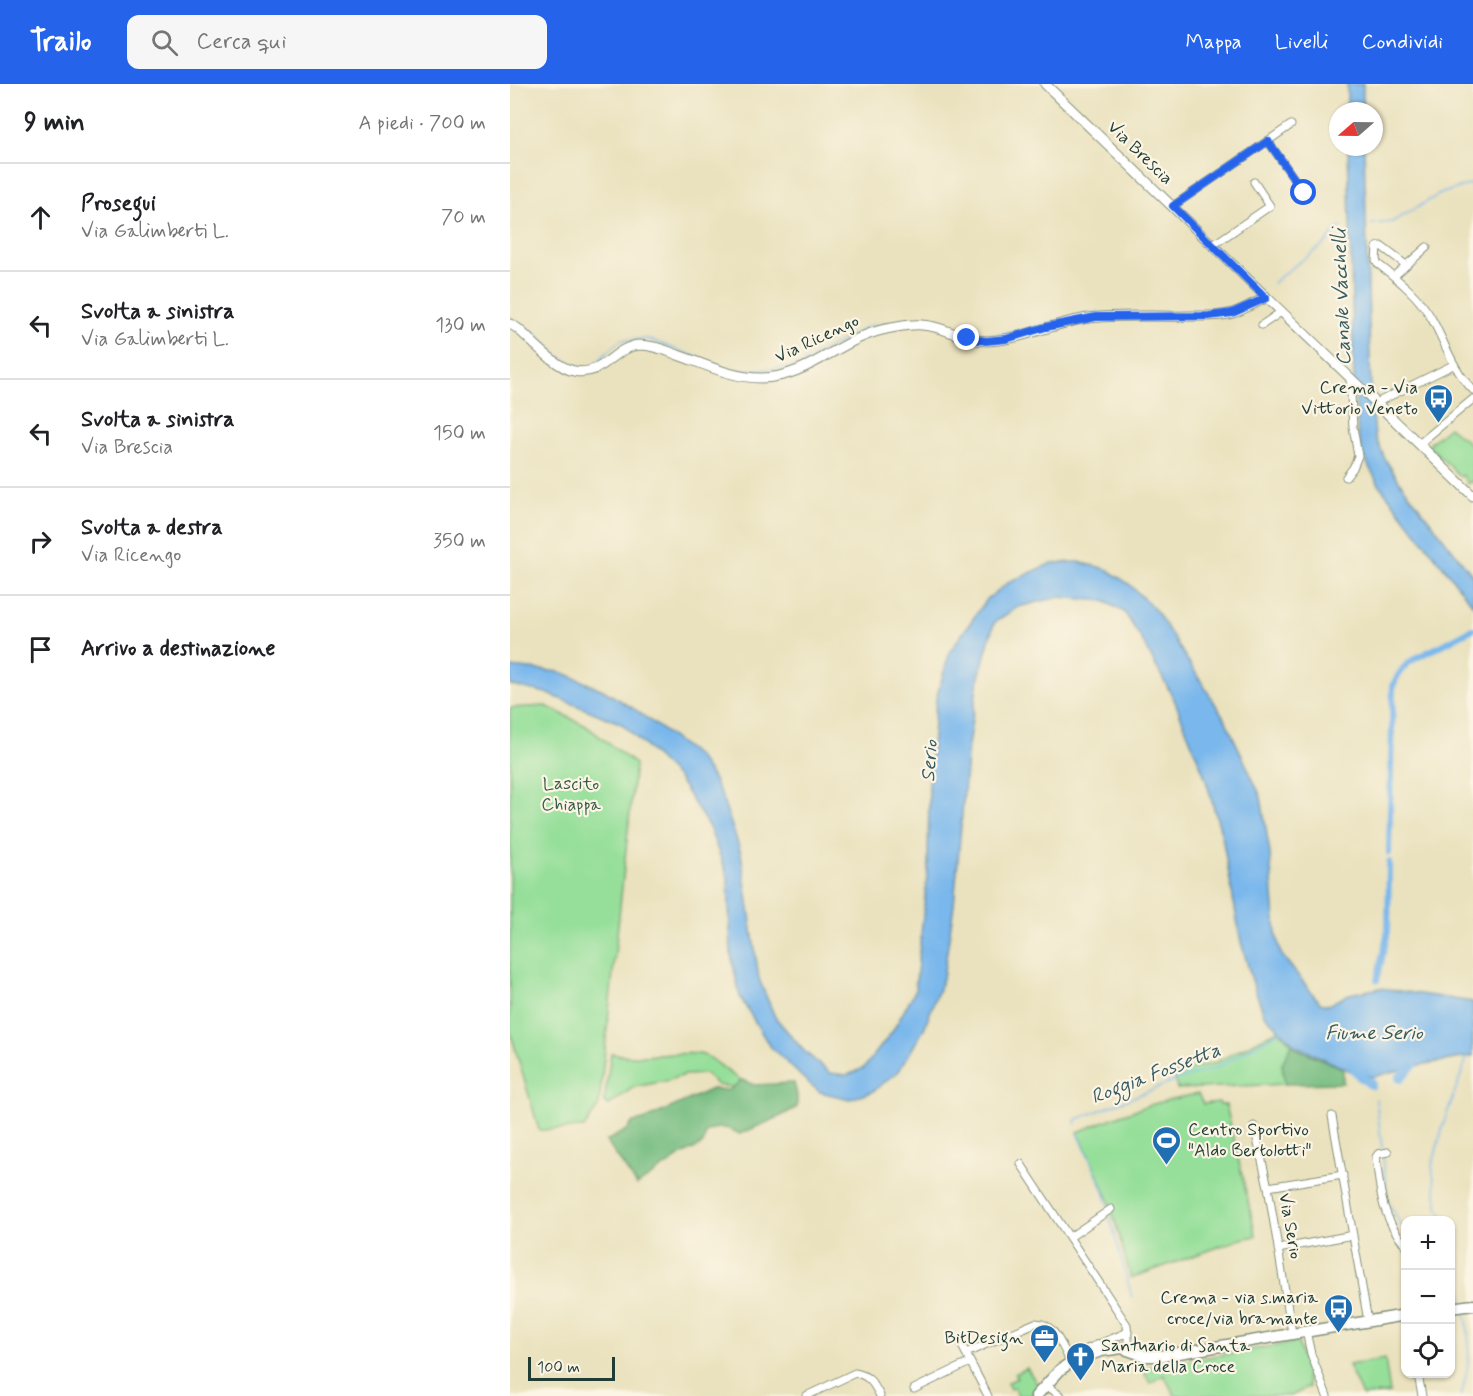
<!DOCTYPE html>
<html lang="it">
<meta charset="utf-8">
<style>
body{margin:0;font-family:Mynerve,sans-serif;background:#f6f6f6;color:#202124}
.controls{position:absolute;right:18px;bottom:18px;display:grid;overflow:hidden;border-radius:12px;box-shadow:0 2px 4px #0004}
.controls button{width:54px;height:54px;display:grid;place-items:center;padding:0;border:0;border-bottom:2px solid #e0e0e0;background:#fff;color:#202124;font:30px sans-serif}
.compass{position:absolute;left:819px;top:18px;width:54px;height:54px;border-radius:50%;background:#fff;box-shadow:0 2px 4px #0004;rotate:250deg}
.scale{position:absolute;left:18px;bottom:15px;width:87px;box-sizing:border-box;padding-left:6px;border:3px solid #1f3d34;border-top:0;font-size:16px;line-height:21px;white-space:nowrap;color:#1f3d34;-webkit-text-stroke:4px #fcf5e5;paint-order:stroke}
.stop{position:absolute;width:18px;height:18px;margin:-14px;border:4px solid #2563eb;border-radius:50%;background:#fff}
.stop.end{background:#2563eb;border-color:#fff;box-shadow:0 2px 6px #0008}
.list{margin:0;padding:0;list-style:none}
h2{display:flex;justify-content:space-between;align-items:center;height:78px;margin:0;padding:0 24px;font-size:26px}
h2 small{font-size:20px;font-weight:400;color:#757577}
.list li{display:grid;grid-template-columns:39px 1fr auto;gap:18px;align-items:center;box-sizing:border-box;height:108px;padding:0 24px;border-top:2px solid #e0e0e0}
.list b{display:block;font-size:22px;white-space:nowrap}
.list p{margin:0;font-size:20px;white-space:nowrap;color:#757577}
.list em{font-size:20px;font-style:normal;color:#757577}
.icon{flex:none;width:33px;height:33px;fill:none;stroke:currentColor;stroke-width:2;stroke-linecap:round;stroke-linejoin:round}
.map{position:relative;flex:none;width:963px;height:1312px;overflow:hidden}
header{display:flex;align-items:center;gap:36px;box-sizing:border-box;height:84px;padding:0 30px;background:#2563eb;color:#fff}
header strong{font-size:28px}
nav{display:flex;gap:33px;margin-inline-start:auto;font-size:21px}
.search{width:420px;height:54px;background:#f6f6f6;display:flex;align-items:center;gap:15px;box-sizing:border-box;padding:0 21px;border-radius:12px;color:#757577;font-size:22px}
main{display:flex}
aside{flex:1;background:#fff}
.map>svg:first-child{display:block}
</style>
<header>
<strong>Trailo</strong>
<div class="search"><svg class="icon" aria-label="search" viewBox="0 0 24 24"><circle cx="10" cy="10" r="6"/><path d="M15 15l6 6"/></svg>Cerca qui</div>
<nav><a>Mappa</a><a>Livelli</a><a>Condividi</a></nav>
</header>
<main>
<aside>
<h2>9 min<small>A piedi · 700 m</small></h2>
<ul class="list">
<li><svg class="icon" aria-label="ahead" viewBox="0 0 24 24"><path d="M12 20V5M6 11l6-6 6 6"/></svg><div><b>Prosegui</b><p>Via Galimberti L.</p></div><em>70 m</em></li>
<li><svg class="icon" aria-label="left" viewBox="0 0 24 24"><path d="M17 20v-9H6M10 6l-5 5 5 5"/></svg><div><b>Svolta a sinistra</b><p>Via Galimberti L.</p></div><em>130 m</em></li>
<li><svg class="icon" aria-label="left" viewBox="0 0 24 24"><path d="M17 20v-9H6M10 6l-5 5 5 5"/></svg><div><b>Svolta a sinistra</b><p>Via Brescia</p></div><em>150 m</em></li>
<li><svg class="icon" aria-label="right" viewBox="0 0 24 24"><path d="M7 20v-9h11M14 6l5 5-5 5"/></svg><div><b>Svolta a destra</b><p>Via Ricengo</p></div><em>350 m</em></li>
<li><svg class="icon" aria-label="arrive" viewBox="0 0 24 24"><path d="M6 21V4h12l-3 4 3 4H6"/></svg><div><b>Arrivo a destinazione</b></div></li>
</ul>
</aside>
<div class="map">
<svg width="963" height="1312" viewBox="0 0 963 1312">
<rect width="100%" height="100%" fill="#fcf5e5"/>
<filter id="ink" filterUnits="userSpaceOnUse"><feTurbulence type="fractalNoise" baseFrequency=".0167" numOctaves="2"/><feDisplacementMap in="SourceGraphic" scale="12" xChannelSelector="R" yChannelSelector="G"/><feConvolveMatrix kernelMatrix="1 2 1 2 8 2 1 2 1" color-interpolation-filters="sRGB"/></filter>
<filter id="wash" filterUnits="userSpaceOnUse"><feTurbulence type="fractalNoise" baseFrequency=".008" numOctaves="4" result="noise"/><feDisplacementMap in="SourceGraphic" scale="24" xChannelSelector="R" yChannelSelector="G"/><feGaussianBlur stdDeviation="1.35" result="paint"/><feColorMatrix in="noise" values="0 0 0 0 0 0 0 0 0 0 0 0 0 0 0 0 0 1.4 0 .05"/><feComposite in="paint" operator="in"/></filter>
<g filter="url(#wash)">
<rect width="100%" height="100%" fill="#eae2be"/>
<!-- green -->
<path fill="#96df9a" stroke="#5a8e67" stroke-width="1.5" d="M939,343L963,362V399L961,397L958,400L953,391L951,393L920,363V359Z
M36,622L76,642L125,680L89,1021L74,1044L29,1046L0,947V624Z
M768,946L782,960L772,980L775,1000L667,1005L664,989L705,979Z
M101,969C129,977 161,967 189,970C205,972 216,990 232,996L223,1003L207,1001L196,990L174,991L156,997L124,1003L99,1021L94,1018Z
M688,1010L693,1020L709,1018L710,1021H716L746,1152L731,1155L621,1194L599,1116L568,1048C609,1031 644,1017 688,1010Z
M788,1258L799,1303L781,1312H665L654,1291L640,1299L632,1284Z
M875,1275L880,1309L852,1312L838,1281Z
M517,1284L529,1303L520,1312H508L504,1303L500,1305L497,1299L507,1294L505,1290Z"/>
<!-- forest -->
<path fill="#78be82" stroke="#4c7e5b" stroke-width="1.5" d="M782,960L786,964L833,985V999L775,1000L772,980Z
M232,996L244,1001L284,999L287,1011V1023L269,1033L230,1050C217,1043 209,1041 196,1048L193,1060L172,1071L127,1101L96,1057L117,1046L123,1038L134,1036L202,1005L219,1006Z"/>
<!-- water -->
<path fill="#79b7ec" stroke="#4c7a90" stroke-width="1.5" d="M837,0H853V27H837Z
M838,63H854L861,309L865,352L875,375L892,401L963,492V521L870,402L859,383L851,364L848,349L844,300Z
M569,478L596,485L619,500L647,528L715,635L751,713L760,770L766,850L771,870L810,919L818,921L839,910L870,904L963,918V972L910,981L862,993L838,986L786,962L754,930L744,903L731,858L712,752L695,693L664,615L629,551L614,528L594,517L549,513L508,523L484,539L468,596L458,662L444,821L433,894L414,945L389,987L362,1008L340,1015L310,1008L293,994L259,961L230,913L221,871L218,793L199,743L168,694L112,640L36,609L0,601V583L51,588L93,606L126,626L187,672L201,691L211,710L231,769L249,895L265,933L294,967L320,989L337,991L354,984L382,948L405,907L418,785L419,700L426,615L440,567L477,515L498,499L542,479Z"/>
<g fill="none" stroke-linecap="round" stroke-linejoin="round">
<!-- stream -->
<path stroke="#79b7ec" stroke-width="1.5" d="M861,140L882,138L930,110L963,99
M763,199C779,185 796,173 813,161C821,155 824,144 834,142
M719,225L734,219
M570,231L589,228
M0,234L27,250L50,274L69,283
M292,279L359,242L411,235L463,250L484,251L507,248L545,237
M83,281L111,256L138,255L213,283
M226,286L279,284L287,281
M863,991L864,1005
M866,1015L872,1064
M566,1040L565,1036L669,995L705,985L772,946
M568,1049L594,1107L598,1122
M873,1073L878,1117L896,1150
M599,1130L622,1213
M935,1136L928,1123L922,1082L935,1035L957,974
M940,1147L952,1211
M940,1203L952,1212L953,1217
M951,1312C960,1281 961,1259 955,1227"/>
<!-- canal -->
<path stroke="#79b7ec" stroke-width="6" d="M879,769L883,602C892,579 903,575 924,565C937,559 950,551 963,545
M867,896L878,847L879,778"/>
<!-- river -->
<path stroke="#79b7ec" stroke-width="10" d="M840,979L850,992L861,1000
M890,994L908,974"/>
</g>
</g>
<g filter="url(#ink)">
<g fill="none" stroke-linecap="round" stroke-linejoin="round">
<defs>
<path id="minor" d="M758,57L794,109
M663,122L781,41
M703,161L760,122L744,98
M896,181L871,162L867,163L866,176L868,180C890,197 910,213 923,237C936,261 943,286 963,306
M884,192L917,163
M752,241L771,228
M866,319L943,281
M909,360L963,315
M836,393L843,384L848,372L843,343L840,295
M822,1032L858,1237
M744,1042L758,1103L782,1249
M878,1068L868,1070L866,1073C870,1109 872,1134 896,1162
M511,1080L617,1241L619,1267
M758,1103L833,1091
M560,1153L601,1125
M768,1165L843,1151
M796,1247L801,1270L817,1312
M451,1260L478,1312
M456,1269L525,1239C543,1238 551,1260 558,1273L618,1248
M908,1290L912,1312
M537,1302L551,1312
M404,1305L460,1278
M296,1312L345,1289C359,1291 364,1300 370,1312"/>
<path id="tertiary" d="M535,0L963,412
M0,240L7,244C21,256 46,284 64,287C94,293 103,263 129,261C142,261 156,266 168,271C194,280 222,294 251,294C298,294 331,254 376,245C387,243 400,240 412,241C434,242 454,257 477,257C512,256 545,238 579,234C611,230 646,233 678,232C693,232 709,233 723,229C735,225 745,218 756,214"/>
<path id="secondary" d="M940,1224L963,1221
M526,1312L550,1286L561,1278L591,1267L612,1264L635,1272H651L896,1231"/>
</defs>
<!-- minor casing -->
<use href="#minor" stroke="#849079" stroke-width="9"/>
<!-- tertiary casing -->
<use href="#tertiary" stroke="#849079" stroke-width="11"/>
<!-- secondary casing -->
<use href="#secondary" stroke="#849079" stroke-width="13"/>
<!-- minor -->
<use href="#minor" stroke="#fff" stroke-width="7"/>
<!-- tertiary -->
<use href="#tertiary" stroke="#fff" stroke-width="9"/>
<!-- secondary -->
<use href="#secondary" stroke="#fff" stroke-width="10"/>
</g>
</g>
<g fill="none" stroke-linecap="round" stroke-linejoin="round" filter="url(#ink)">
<!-- route -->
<path stroke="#2563eb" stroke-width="8" d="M457,254L476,257L496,255L536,243L586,233L699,232L722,229L756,214L663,122L758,57L794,109"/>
</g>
<!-- icons -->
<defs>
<symbol id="bus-pin" viewBox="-11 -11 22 30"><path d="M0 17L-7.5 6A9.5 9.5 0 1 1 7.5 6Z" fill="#1f6fb2" stroke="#fcf5e5"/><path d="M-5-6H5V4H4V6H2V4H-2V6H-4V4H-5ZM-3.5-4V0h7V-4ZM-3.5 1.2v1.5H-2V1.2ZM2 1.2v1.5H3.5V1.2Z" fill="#fff"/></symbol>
<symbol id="stadium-pin" viewBox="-11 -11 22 30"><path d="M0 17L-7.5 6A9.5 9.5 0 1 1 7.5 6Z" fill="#1f6fb2" stroke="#fcf5e5"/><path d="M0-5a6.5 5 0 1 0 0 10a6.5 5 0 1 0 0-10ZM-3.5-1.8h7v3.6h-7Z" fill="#fff"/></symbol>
<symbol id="office-pin" viewBox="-11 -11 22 30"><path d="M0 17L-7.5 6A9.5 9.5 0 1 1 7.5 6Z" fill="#1f6fb2" stroke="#fcf5e5"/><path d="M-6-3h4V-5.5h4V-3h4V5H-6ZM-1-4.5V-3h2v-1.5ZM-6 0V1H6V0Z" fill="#fff"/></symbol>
<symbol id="church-pin" viewBox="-11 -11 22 30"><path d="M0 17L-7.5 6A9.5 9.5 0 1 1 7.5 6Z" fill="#1f6fb2" stroke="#fcf5e5"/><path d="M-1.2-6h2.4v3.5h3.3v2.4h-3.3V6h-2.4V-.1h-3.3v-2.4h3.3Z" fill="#fff"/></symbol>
</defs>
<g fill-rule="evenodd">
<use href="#bus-pin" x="912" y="298" width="33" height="45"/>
<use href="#stadium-pin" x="640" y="1040" width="33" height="45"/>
<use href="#bus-pin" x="812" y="1208" width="33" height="45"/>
<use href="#office-pin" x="518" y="1238" width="33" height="45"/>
<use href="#church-pin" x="554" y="1256" width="33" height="45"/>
</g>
<g text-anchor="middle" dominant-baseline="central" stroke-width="4.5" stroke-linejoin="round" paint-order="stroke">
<!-- street labels -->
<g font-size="18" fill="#1f3d34" stroke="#fcf5e5">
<text transform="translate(630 69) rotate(44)">Via Brescia</text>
<text transform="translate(307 255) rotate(-25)">Via Ricengo</text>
<text transform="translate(780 1142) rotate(80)">Via Serio</text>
</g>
<!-- poi labels -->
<g font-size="18" fill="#1f3d34" stroke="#fcf5e5" text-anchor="end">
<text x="908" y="304">Crema - Via<tspan x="908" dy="21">Vittorio Veneto</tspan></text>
<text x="678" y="1046" text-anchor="start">Centro Sportivo<tspan x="678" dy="21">"Aldo Bertolotti"</tspan></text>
<text x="808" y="1214">Crema - via s.maria<tspan x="808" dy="21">croce/via bramante</tspan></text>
<text x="513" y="1254">BitDesign</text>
<text x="591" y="1262" text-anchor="start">Santuario di Santa<tspan x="591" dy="21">Maria della Croce</tspan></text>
</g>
<!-- park labels -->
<g font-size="18" fill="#375d48" stroke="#fcf5e5">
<text x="61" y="700">Lascito<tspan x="61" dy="21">Chiappa</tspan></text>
</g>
<!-- water labels -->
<g font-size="20" font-style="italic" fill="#365c62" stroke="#fcf5e5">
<text transform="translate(832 213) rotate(-92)">Canale Vacchelli</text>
<text transform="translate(420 677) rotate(-86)">Serio</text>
<text x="864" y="949">Fiume Serio</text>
<text transform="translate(646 990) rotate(-21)">Roggia Fossetta</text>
</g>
</g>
</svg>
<div class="controls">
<button>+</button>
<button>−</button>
<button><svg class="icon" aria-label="locate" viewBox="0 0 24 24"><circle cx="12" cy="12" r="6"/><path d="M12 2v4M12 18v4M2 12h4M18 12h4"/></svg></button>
</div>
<svg class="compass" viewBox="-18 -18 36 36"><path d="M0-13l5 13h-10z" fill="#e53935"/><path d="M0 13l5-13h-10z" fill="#757577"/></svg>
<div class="scale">100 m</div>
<div class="stop" style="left:794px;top:109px"></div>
<div class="stop end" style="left:457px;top:254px"></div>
</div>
</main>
